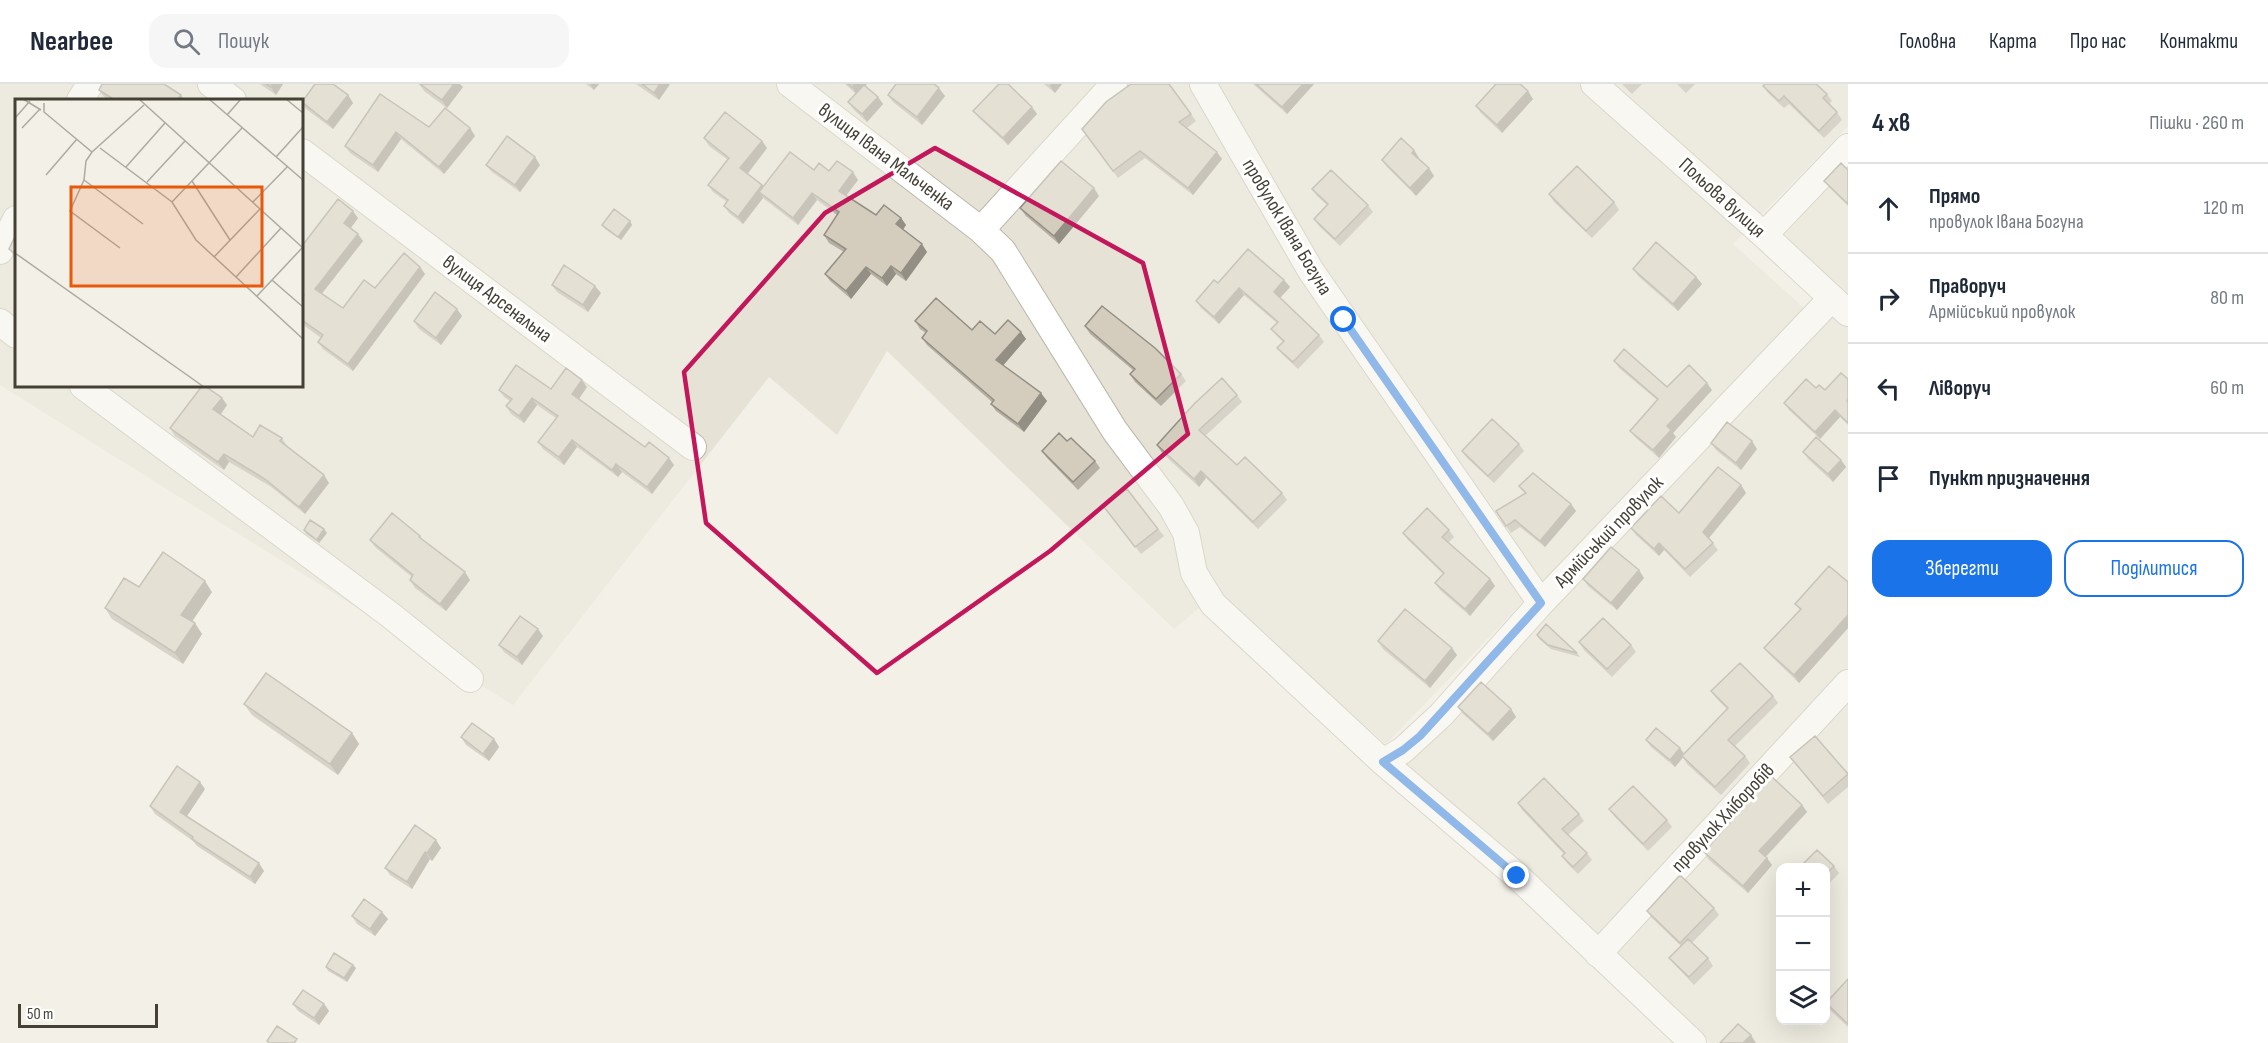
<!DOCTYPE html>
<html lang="uk">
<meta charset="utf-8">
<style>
body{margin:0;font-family:"Sofia Sans Condensed",sans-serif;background:#f6f6f7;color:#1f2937}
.controls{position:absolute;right:18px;bottom:18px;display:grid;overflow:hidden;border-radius:12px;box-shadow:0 6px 24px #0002}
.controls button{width:54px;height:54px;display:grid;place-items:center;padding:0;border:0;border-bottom:2px solid #e0e1e3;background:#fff;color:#1f2937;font:30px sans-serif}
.scale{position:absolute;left:18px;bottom:15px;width:140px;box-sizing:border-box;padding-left:6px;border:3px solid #454036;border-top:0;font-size:16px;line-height:21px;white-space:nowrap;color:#454036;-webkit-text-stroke:4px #fff;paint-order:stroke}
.stop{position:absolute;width:18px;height:18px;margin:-14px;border:4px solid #1a73e8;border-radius:50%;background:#fff}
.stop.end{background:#1a73e8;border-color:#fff;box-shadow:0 2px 6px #0008}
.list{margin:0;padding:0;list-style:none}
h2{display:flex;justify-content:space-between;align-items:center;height:78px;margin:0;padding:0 24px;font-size:26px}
h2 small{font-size:20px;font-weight:400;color:#747a83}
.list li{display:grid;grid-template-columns:39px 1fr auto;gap:18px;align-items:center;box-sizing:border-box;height:90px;padding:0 24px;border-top:2px solid #e0e1e3}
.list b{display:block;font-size:22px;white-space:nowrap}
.list p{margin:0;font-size:20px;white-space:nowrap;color:#747a83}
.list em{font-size:20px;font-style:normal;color:#747a83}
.actions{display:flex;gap:12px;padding:18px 24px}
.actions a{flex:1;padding:14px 0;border:2px solid #1a73e8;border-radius:18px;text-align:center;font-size:21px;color:#1a73e8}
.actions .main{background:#1a73e8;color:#fff}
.icon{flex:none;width:33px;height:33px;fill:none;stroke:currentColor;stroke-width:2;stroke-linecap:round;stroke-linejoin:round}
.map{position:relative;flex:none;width:1848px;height:959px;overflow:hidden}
header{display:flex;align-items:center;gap:36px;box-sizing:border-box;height:84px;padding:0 30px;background:#fff;border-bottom:2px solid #e0e1e3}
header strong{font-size:28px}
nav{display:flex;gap:33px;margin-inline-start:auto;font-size:21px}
.search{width:420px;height:54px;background:#f6f6f7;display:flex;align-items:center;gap:15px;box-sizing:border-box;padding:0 21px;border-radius:18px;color:#747a83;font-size:22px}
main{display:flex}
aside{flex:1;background:#fff}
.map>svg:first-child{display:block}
</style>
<header>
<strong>Nearbee</strong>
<div class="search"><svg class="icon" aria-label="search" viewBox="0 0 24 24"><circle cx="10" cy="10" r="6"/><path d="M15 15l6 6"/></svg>Пошук</div>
<nav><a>Головна</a><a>Карта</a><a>Про нас</a><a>Контакти</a></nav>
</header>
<main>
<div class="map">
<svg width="1848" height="959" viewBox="0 0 1848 959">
<rect width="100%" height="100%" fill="#f3f0e7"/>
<!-- residential -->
<path fill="#e6e2d6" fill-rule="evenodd" d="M0,0H1848V42L1733,160L1805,225L1386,660L1216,510L1174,545L887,267L837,351L769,293L513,621L0,301ZM16,16H302V302H16Z
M1848,74V959H1711L1401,681L1838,201L1777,148ZM1780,784H1826V936H1780Z"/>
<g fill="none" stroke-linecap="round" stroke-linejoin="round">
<defs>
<path id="minor" d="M211,0L233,16
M790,0L981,146L1003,167L1115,347L1171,422L1186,449L1194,489L1213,520L1383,678L1517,792L1693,959
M1203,0L1311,187L1541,519
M1594,0L1764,151L1848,229
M80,16L90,0
M302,68L693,363
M981,146L1114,0
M1764,151L1848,63
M0,167L16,135
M0,238L16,251
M83,302L389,530L470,595
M1383,678L1403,666L1441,631L1541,519L1832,214
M1598,870L1848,599"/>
</defs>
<!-- minor casing -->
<use href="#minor" stroke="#beb8aa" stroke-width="28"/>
<!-- minor -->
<use href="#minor" stroke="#fff" stroke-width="26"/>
</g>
<!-- wall -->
<path fill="#b6afa3" d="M260,0H283L276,11Z
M419,0L463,3L447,24L424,7Z
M586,0H599L594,6Z
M636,0H670L659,16Z
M845,0H867L865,2L883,20L867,38L854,26L848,18L856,10Z
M1044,0H1062L1055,9Z
M1169,0L1196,37L1187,44L1222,75L1193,111L1145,74L1118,94L1082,45Z
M1253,0H1314L1287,30Z
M1622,0H1642L1632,10Z
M1677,0H1695L1686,9Z
M1763,2L1827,10L1832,17L1829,20L1837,28L1842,36L1824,54L1789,20L1784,24L1768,9Z
M99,6L184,16H110L104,13Z
M380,10L429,43L470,44L475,52L444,90L401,55L378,88L350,69L345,62Z
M348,11L353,19L333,45L306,25L302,18Z
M888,11L945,12L922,41L893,18Z
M1533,15L1502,49L1481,29L1476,22Z
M1032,23L1037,30L1008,61L979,34L973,27Z
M704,54L767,64L747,89L764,102L814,86L829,87L858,96L846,112L876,131L901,134L906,141L903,146L927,168L906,197L896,190L887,202L871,190L851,215L830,197L825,190L844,168L829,159L824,151L837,131L817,116L798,141L763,114L743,140L729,129L724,122L727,118L713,108L708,101L728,76L709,62Z
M1414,66L1419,74V75L1434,92L1416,112L1387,83L1382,76Z
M486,81H540L520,108L492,88Z
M1848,86V122L1830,104L1824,97Z
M1312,105L1368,121L1373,128L1340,162L1319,142L1314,135L1327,121L1317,112Z
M1549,110L1614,118L1619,126L1592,154L1554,118Z
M1099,112L1059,160L1026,132L1020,124Z
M358,134L351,144L363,157L322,209L343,224L375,204L425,190L353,287L323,265L318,258L321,254L302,240V215L303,213L302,212V162Z
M630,137L632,141L621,156L605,145L602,141Z
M16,150V174L14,172L9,165Z
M1633,185L1696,193L1702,200L1678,227L1638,192Z
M1284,196L1290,203L1280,214L1319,251L1324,258L1298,285L1283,271L1277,264L1283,258L1277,252L1271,245L1277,239L1244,211L1219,240L1201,224L1196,217L1218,199Z
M552,201L601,209L588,228L557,208Z
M462,232L441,261L419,245L414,237Z
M915,237L995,250L1021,248L1026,255L1003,281L1047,317L1024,348L996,327L991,320L992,318L927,261L922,254L926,249L920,245Z
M1085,242L1181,290L1186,297L1161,322L1135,298L1130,290L1134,287L1090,250Z
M1614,277L1667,303L1712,306L1673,349L1676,353L1659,374L1636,354L1630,347L1657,316L1619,284Z
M1848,295V341L1840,333L1820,355L1789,326L1784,319L1816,304L1825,306Z
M587,303L578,315L645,363L674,381L652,410L622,388L618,393L577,363L564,381L543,365L538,358L556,334L537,321L524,339L511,330L506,322L510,317L504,313L499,306L551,305Z
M1237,311L1242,318L1205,352L1237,381L1282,409L1287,416L1258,445L1206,394L1199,403L1162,369L1157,361Z
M222,314L227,321L220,330L253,353L282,354L287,362L329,399L305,430L270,402L229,378L224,386L175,352L170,344Z
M1067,357L1095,377L1100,384L1078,406L1047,374L1042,367Z
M1711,359L1757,365L1741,386L1716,366Z
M1519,360L1524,367L1494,399L1467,374L1462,367Z
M1803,368L1841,376L1846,383L1833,398L1808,375Z
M1741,401L1746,409L1709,454L1718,466L1690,493L1664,466L1659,472L1636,451L1631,444L1679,429Z
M1519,402L1571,420L1576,427L1545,463L1520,443L1511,449L1496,427L1525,410Z
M1104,423L1158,445L1164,452L1141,470Z
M304,446L327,449L319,459L306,450Z
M1449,446L1454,453L1448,459L1490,495L1495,502L1470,532L1440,506L1435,499L1443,490L1408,456L1403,449Z
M420,452L424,457L470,496L446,527L415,504L410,496L412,493L375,463L370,456Z
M1644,494L1617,526L1588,502L1583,495Z
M1848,498V544L1799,599L1770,571L1764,564L1800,526L1795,520Z
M139,503L212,508L192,537L202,550L183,580L112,535L105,524Z
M1537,551L1577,569L1580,573L1551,565L1539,555Z
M543,552L522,581L504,568L499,561Z
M1378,557L1457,571L1430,604L1383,565Z
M1579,558L1631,561L1636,568L1612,593L1584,566Z
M1711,607L1773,612L1778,619L1735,662L1745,672L1750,679L1721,711L1687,680L1683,673L1675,683L1651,663L1646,656L1684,670L1727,625L1716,614Z
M244,620L352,649L359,660L338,691L252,631Z
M1458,623L1511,625L1516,633L1493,657L1463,630Z
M461,653L494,655L499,663L489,677L466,661Z
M1790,673L1848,690V703L1828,720Z
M205,705L187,732L264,787L255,800L197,762L193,757L155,730L150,722Z
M1518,719L1579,730L1584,737L1568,751L1587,769L1592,776L1578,790L1567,779L1562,772L1564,770L1522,726Z
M1802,721L1807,728L1766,773L1772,781L1748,809L1709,776L1704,768Z
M1609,725L1667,736L1672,743L1648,767L1614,732Z
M436,756L441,764L432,777L430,775L412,805L390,791L385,784Z
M1834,782L1839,789L1826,803V783Z
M1714,824L1719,831L1692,859L1708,874L1713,882L1694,901L1675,881L1669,874L1681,862L1652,834L1647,827Z
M352,832L388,835L375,852L357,840Z
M353,881L356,884L347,898L328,887L326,883Z
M1848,895V943L1830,926L1826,919Z
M293,920H324L329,927L319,941L298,927Z"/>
<!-- shaded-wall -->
<path fill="#948f84" d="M273,0H283L276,11L271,3Z
M454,0H460L463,3L447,24L442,16Z
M590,0H599L594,6Z
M660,0H670L659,16L654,9Z
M855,0H867L857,11L852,3Z
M1051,0H1062L1055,9L1050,2Z
M1303,0H1314L1287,30L1282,23Z
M939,4L945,12L922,41L917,33Z
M1528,7L1533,15L1502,49L1497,41Z
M181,11L184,16H177Z
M348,11L353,19L333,45L327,38Z
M878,13L883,20L867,38L862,30Z
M1032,23L1037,30L1008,61L1003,54Z
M470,44L475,52L444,90L439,83Z
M396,48L401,55L378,88L373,81Z
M762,57L767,64L746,92L740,84Z
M1414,66L1419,74L1417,76L1412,69Z
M1217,68L1222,75L1193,111L1188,104Z
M535,73L540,81L520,108L515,101Z
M1429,84L1434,92L1416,112L1410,104Z
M853,88L858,96L844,114L839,107Z
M762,101L768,108H759L763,114L743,140L738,133Z
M1094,104L1099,112L1059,160L1054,152Z
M812,109L817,116L798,141L793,134Z
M353,127L358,134L349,146L344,139Z
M901,134L906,141L901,148L896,140Z
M630,137L632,141L621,156L618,153Z
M358,150L363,157L320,212L315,205Z
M922,160L927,168L906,197L901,189Z
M891,182L896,190L887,202L882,194Z
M420,183L425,190L353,287L348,280Z
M866,183L871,190L851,215L846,207Z
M1696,193L1702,200L1678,227L1673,220Z
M1284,196L1290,203L1279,215L1274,208Z
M595,202L601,209L588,228L583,221Z
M1239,204L1244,211L1219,240L1214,233Z
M457,225L462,232L441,261L436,254Z
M1021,248L1026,255L1001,284L996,276Z
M582,296L587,303L577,318L572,310Z
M1707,299L1712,306L1673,349L1676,353L1659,374L1653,366L1667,342Z
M1041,309L1047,317L1024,348L1018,340Z
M222,314L227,321L219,333L213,325Z
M532,314L537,321L524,339L519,332Z
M1835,326L1840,333L1820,355L1815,348Z
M572,356L577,363L564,381L559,373Z
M1752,357L1757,365L1741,386L1736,379Z
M224,370L229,378L224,386L218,378Z
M669,374L674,381L652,410L647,403Z
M1841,376L1846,383L1833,398L1828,390Z
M616,380L622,388L618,393L612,386Z
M1201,387L1206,394L1199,403L1194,395Z
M324,391L329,399L305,430L299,423Z
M1741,401L1746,409L1708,455L1703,448Z
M1571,420L1576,427L1545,463L1540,457Z
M324,445L327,449L319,459L317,456Z
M1659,459L1664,466L1659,472L1654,465Z
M1639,486L1644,494L1617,526L1611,519Z
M465,488L470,496L446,527L440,520Z
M1490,495L1495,502L1470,532L1465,525Z
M205,497L212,508L189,542L181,531Z
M1848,531V544L1799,599L1794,591Z
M195,539L202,550L183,580L175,569Z
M538,545L543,552L522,581L517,573Z
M1452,564L1457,571L1430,604L1425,597Z
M1511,625L1516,633L1493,657L1488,650Z
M352,649L359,660L338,691L330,680Z
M494,655L499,663L489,677L483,670Z
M1680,664L1685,671L1675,683L1670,676Z
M200,698L205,705L185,735L180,728Z
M1802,721L1807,728L1764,774L1759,767Z
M436,756L441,764L432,777L427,769Z
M425,768L430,775L412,805L407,798Z
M1767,774L1772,781L1748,809L1743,802Z
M259,779L264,787L255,800L250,793Z
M382,828L388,835L375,852L370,845Z
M353,881L356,884L347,898L344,894Z
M324,920L329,927L319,941L314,934Z
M1751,951L1756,959H1743Z"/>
<!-- building -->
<path fill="#d4ccbd" stroke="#948f84" stroke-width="1.5" d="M102,0H164L181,11L177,16H115L99,6Z
M266,0H273L271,3Z
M315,0H333L348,11L327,38L302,18Z
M420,0H454L442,16Z
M642,0H660L654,9Z
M848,0H855L852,3Z
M896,0H934L939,4L917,33L888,11Z
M999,0H1008L1032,23L1003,54L973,27Z
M1131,0H1169L1191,30L1179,38L1217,68L1188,104L1140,67L1113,87L1082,45L1106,18Z
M1256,0H1303L1282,23Z
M1496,0H1520L1528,7L1497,41L1476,22Z
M1765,0H1816L1827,10L1823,14L1837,28L1819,47L1784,12L1779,17L1763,2Z
M864,1L878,13L862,30L848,18Z
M380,10L429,43L445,24L470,44L439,83L396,48L373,81L345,62Z
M725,28L762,57L740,84L762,101L738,133L724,122L728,116L708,101L729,74L704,54Z
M507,52L535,73L515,101L486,81Z
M1401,54L1414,66L1412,69L1429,84L1410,104L1382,76Z
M790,68L814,86L819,79L829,87L837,77L853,88L839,107L876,131L884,121L901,134L896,140L922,160L901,189L891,182L882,194L866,183L846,207L825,190L846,165L824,151L839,128L812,109L793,134L759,108Z
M1061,77L1094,104L1054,152L1020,124Z
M1841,79L1848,86V120L1824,97Z
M1577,82L1614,118L1586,147L1549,110Z
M1331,86L1368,121L1335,155L1314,135L1328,120L1312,105Z
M338,115L353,127L344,139L358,150L315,205L343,224L364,196L375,204L404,169L420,183L348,280L318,258L323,251L302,236V215L304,211L302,209V162Z
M614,125L630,137L618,153L602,141Z
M16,150V170L9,165Z
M1656,158L1696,193L1673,220L1633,185Z
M1248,165L1284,196L1274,208L1319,251L1293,278L1277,264L1284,257L1271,245L1278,238L1239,204L1214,233L1196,217L1214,196L1218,199Z
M564,181L595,202L583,221L552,201Z
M435,208L457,225L436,254L414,237Z
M936,214L972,246L980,237L995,250L1008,236L1021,248L996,276L1041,309L1018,340L991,320L994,316L922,254L927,247L915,237Z
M1102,222L1155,264L1181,290L1156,315L1130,290L1135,285L1085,242Z
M1624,265L1667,303L1689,281L1707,299L1667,342L1671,346L1653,366L1630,347L1658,315L1614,277Z
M516,281L551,305L566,284L582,296L572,310L645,363L649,358L669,374L647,403L616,380L612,386L572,356L559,373L538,358L558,332L532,314L519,332L506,322L512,315L499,306Z
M1841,289L1848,295V315L1847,317L1848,318V339L1835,326L1815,348L1784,319L1806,295L1816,304L1819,301L1825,306Z
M1222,294L1237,311L1199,346L1237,381L1245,373L1282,409L1253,438L1201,387L1194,395L1157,361L1194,320Z
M202,302H205L222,314L213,325L253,353L260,341L282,354L280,357L324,391L299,423L265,395L224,370L218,378L170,344Z
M1492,335L1519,360L1488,392L1462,367Z
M1727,338L1752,357L1736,379L1711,359Z
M1059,349L1067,357L1071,354L1095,377L1073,398L1042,367Z
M1816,353L1841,376L1828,390L1803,368Z
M1718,383L1741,401L1703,448L1713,459L1685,485L1659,459L1654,465L1631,444L1661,412L1679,429Z
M1533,389L1571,420L1540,457L1515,436L1506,442L1496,427L1526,409L1519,402Z
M1127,405L1158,445L1135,463L1104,423Z
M1427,424L1449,446L1442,453L1490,495L1465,525L1435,499L1444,489L1403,449Z
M392,429L420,452L419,453L465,488L440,520L410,496L413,491L370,456Z
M310,436L324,445L317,456L304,446Z
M1611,463L1639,486L1611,519L1583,495Z
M163,468L205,497L181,531L195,539L175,569L105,524L124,494L139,503Z
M1829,482L1848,498V531L1794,591L1764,564L1801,525L1795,520Z
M1405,525L1452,564L1425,597L1378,557Z
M520,532L538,545L517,573L499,561Z
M1603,534L1631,561L1607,585L1579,558Z
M1546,540L1577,569L1548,561L1537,551Z
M1740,579L1773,612L1728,656L1745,672L1715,703L1682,672L1728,624L1711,607Z
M266,589L352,649L330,680L244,620Z
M1481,598L1511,625L1488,650L1458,623Z
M472,639L494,655L483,670L461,653Z
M1656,644L1680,664L1670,676L1646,656Z
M1815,652L1848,690L1823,712L1790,673Z
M177,682L200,698L180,728L259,779L250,793L192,755L193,753L150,722Z
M1771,692L1802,721L1759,767L1767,774L1743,802L1704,768Z
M1544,694L1579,730L1562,745L1587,769L1573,783L1562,772L1565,769L1518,719Z
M1633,702L1667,736L1643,760L1609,725Z
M415,741L436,756L427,769L425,768L407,798L385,784Z
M1817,766L1834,782L1826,790V783H1800Z
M1680,791L1714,824L1680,859L1647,827Z
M364,815L382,828L370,845L352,832Z
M1688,855L1708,874L1689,893L1669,874Z
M334,869L353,881L344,894L326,883Z
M1848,895V940L1826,919Z
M303,906L324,920L314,934L293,920Z
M1738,940L1751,951L1743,959H1720Z
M277,942L297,955L294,959H270L267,957Z"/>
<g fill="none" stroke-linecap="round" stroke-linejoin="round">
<!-- route -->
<path stroke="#1a73e8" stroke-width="8" d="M1344,236L1541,519L1420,652L1403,666L1383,678L1517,792"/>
</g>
<!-- marked area -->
<path d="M0 0H1848V959H0ZM935,64L1143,179L1188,350L1050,467L877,589L706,439L684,288L825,129Z" fill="#f3f0e7" fill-opacity=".55" fill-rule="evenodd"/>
<path fill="none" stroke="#c2185b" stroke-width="4.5" stroke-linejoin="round" d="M935,64L1143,179L1188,350L1050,467L877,589L706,439L684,288L825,129Z"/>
<g text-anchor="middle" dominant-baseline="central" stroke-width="6" stroke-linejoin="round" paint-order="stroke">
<!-- street labels -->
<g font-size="20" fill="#454036" stroke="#fff">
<text transform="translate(886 73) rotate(37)">вулиця Івана Мальченка</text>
<text transform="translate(1722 114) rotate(42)">Польова вулиця</text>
<text transform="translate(1287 143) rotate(59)">провулок Івана Богуна</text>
<text transform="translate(497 215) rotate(37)">вулиця Арсенальна</text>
<text transform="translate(1609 448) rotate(-46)">Армійський провулок</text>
<text transform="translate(1723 734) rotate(-47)">провулок Хліборобів</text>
</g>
</g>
<!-- overview -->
<g transform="translate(15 15)">
<rect width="288" height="288" fill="#f3f0e7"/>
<path fill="none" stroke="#adaaa0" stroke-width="1.5" d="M8,0L26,11M124,0L288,149M194,0L288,81M271,0L288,14M29,4V13L77,53L129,6M212,16L226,0M0,19L15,2M7,29L25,10M85,49L157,103L181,141L288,240M77,53L71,62L69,81L128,125M261,58L288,28M111,68L150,24M31,76L62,40M69,81L55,112L105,149M177,82L215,141M132,83L170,42M157,103L227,29M238,103L273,67M0,154L189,288M199,158L245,110M221,178L266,129M257,181L288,208M242,197L287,149"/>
<path fill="#e8590c" fill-opacity="0.15" stroke="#e8590c" stroke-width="3" d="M56,88H247V187H56Z"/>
<rect width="288" height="288" fill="none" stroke="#454036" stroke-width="3"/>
</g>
</svg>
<div class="controls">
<button>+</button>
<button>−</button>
<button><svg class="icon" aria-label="layers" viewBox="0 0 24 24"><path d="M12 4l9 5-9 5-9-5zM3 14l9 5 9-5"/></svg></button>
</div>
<div class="scale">50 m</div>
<div class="stop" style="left:1344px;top:236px"></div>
<div class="stop end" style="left:1517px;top:792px"></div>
</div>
<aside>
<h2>4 хв<small>Пішки · 260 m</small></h2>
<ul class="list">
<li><svg class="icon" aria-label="ahead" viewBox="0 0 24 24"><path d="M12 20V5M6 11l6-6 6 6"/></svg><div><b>Прямо</b><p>провулок Івана Богуна</p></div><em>120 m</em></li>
<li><svg class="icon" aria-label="right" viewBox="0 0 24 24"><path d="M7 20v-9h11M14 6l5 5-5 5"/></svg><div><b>Праворуч</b><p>Армійський провулок</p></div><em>80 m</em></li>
<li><svg class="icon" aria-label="left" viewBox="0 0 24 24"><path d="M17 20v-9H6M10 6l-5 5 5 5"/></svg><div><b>Ліворуч</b></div><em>60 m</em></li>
<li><svg class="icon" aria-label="arrive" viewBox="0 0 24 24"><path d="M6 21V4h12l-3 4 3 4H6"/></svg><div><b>Пункт призначення</b></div></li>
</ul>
<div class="actions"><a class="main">Зберегти</a><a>Поділитися</a></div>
</aside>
</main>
